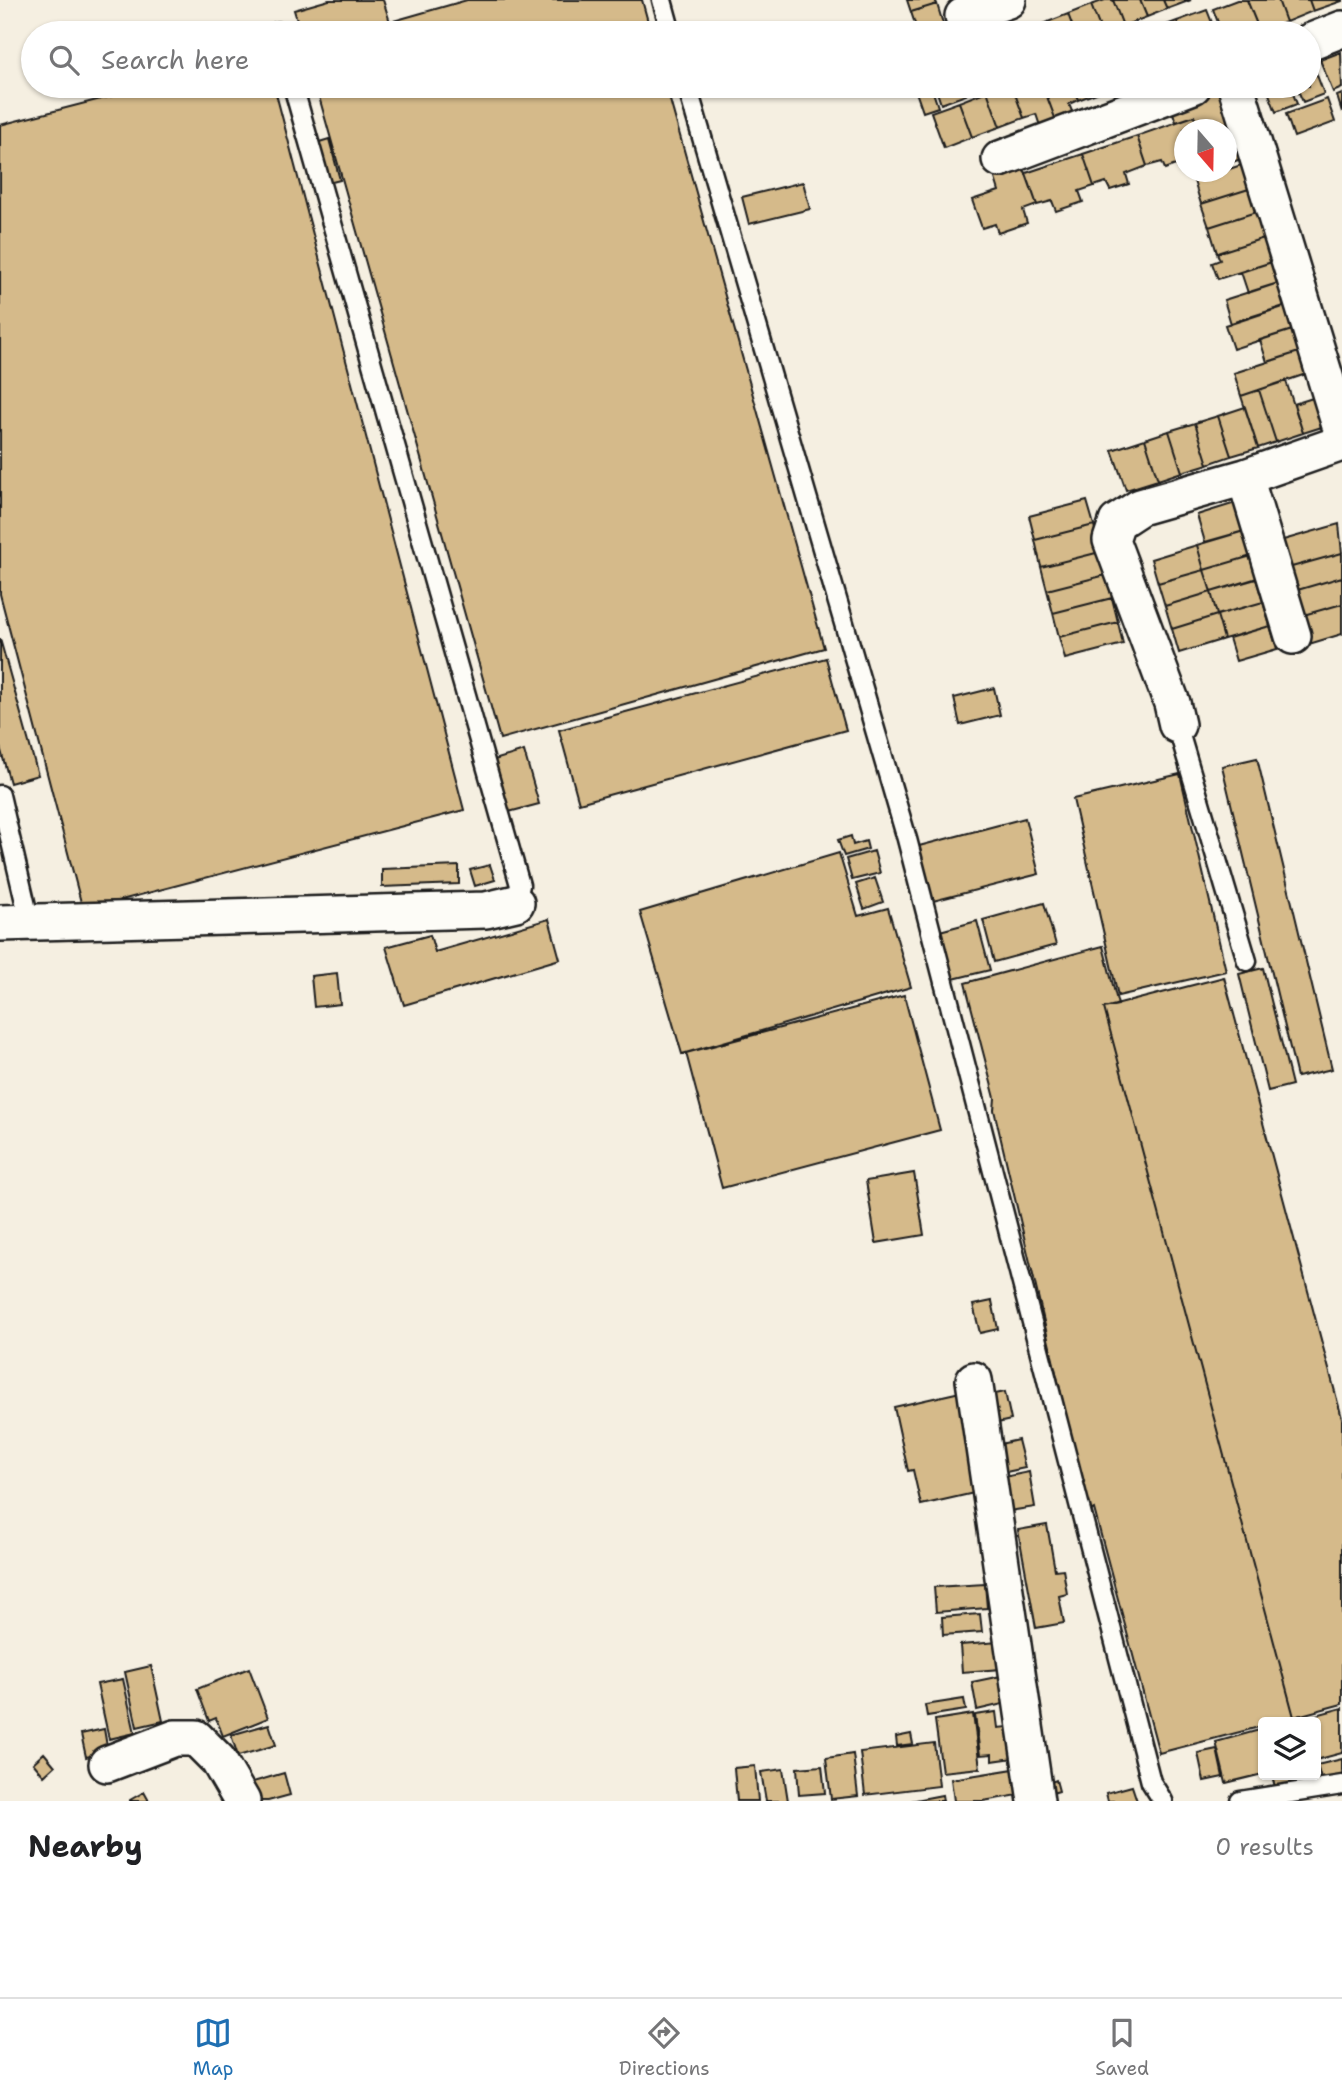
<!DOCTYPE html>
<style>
body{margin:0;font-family:"Shantell Sans",sans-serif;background:#f6f6f6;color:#202124}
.controls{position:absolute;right:21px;bottom:21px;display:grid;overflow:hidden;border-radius:7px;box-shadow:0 2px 5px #0004}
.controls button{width:63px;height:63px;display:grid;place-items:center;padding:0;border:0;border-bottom:2px solid #e0e0e0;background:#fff;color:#202124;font:35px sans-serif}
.compass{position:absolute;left:1174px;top:119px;width:63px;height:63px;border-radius:50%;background:#fff;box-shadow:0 2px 5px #0004;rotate:160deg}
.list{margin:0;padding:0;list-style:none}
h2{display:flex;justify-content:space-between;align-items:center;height:91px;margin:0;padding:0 28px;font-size:30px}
h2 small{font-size:23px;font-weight:400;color:#757577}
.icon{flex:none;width:38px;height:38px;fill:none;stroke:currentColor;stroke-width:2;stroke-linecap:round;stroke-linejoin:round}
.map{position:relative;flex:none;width:1342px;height:1801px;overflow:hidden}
.search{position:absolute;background:#fff;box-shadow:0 2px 5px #0004;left:21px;right:21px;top:21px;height:77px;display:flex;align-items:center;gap:18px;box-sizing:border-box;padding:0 24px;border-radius:38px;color:#757577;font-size:26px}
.sheet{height:196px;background:#fff}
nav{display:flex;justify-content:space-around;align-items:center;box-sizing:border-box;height:98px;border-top:2px solid #e0e0e0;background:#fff;font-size:19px;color:#757577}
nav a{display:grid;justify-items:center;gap:4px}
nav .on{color:#1f6fb2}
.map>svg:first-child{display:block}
</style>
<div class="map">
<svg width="1342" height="1801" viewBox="0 0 1342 1801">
<rect width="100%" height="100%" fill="#f5efe1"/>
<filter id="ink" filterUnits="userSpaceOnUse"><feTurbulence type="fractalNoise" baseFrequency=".0143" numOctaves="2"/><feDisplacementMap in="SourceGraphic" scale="14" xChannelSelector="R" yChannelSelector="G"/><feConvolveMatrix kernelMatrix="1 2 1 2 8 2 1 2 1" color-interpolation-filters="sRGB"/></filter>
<g filter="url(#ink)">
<!-- building -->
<path fill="#d5ba8a" stroke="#1c1c1c" stroke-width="2" d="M329,0H383L390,22L467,0H642L651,33H301L294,10Z
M907,0H935L937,4L911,12Z
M1105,0H1113L1123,26L1102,33L1091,5Z
M1113,0H1140L1147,17L1123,26Z
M1140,0H1163L1167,9L1147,17Z
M1163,0H1191L1167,9Z
M1237,0H1247L1260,32L1222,33L1213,9Z
M1247,0H1278L1286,22L1260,32Z
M1278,0H1309L1313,11L1286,22Z
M1309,0H1342V1L1313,11Z
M937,4L944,27L918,33L911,12Z
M1091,5L1102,33H1075L1068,14Z
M1207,10L1216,33H1182L1177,21Z
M1068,14L1075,33H1049L1045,23Z
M1177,21L1182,33H1149L1148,32Z
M1045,23L1049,33H1019Z
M944,27L946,33H925Z
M1341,52L1342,88L1333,92L1320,60Z
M1312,62L1324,94L1303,102L1296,86H1309V63Z
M151,86H274L464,810L83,910L0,594V125Z
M316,86H666L824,648L500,739Z
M914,86H931L938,107L923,112Z
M935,86H963L966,95L941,104Z
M1003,86H1012L1024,118L1000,127L987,91Z
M1012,86H1043L1058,126L1042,132L1036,114L1024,118Z
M1043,86H1073L1078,100L1069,104L1075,119L1058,126Z
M1073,86H1105L1107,89L1078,100Z
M1266,86H1290L1297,104L1276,112Z
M1230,88L1253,155L1226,164V130H1199L1194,116L1176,122L1169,101Z
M987,91L1000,127L972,137L959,102Z
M1342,94V112L1337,96Z
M1327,99L1335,122L1294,137L1286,114Z
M959,102L972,137L944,148L931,112Z
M1194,116L1199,130H1184V162L1165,169L1162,162L1147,166L1137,136Z
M1137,136L1147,166L1126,174L1129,184L1110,190L1106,182L1094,186L1083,154Z
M329,139L340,180L324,184L313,144Z
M1083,154L1094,186L1079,191L1083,202L1056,211L1052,201L1037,205L1026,173Z
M1022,163L1037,205L1023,210L1027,223L998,233L995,224L982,228L972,200L999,191L993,172Z
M1244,164L1252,188L1201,204L1194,181Z
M803,182L810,209L749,224L742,197Z
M1252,188L1259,211L1209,227L1201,204Z
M1259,211L1267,237L1217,253L1209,227Z
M1267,237L1275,261L1218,279L1212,263L1220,260L1217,253Z
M1275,261L1281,282L1248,293L1241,272Z
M1281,282L1289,305L1231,324L1224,300Z
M1284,306L1292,330L1233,349L1225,325Z
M1292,330L1299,352L1267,362L1260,340Z
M1299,352L1306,374L1241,396L1234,373Z
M1286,381L1303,433L1276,442L1259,390Z
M1259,390L1276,442L1258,448L1241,396Z
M1319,396L1328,425L1303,433L1294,404Z
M1245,407L1258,448L1231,456L1218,416Z
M1218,416L1231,456L1208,464L1195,423Z
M1195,423L1208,464L1182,472L1169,431Z
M1169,431L1182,472L1158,480L1145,439Z
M1145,439L1158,480L1126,490L1112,450Z
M1087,501L1094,525L1035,540L1029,516Z
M1242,501L1251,529L1205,542L1197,515Z
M1339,524L1342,553L1288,568L1280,541Z
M1094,525L1100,552L1041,567L1035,540Z
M1251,529L1258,554L1204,570L1197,545Z
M1197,545L1204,570L1158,583L1151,559Z
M1100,552L1106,575L1047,590L1041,567Z
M1342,553V577L1294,591L1288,568Z
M1258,554L1264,576L1211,592L1204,570Z
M1204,570L1211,592L1165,606L1158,583Z
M1106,575L1112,598L1053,613L1047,590Z
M1342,577V604L1300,616L1294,591Z
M1256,579L1263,602L1217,615L1211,592Z
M1211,592L1217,615L1172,629L1165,606Z
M1112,598L1118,622L1059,637L1053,613Z
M1263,602L1270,626L1224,639L1217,615Z
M1342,604V634L1309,644L1300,616Z
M1217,615L1224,639L1179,653L1172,629Z
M1118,622L1123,644L1065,659L1059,637Z
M1270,626L1277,649L1236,661L1229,638Z
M0,639L38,775L10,783L0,747Z
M826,658L846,730L579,803L559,730Z
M994,688L1000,715L960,725L954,698Z
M524,751L539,804L505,813L491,761Z
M1257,758L1332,1069L1297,1077L1222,766Z
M1180,774L1226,971L1118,996L1073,799Z
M1025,818L1039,874L933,901L919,846Z
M851,836L853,845L866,841L868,849L844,856L838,840Z
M874,851L880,873L852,880L846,859Z
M839,853L858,916L888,908L911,987L682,1054L640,912Z
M490,865L495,880L475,886L470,870Z
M459,866V884L382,887V869Z
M875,878L883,902L864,909L856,884Z
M1044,903L1056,945L994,962L983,920Z
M549,919L560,959L404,1005L386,947L430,935L435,952Z
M977,921L990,970L949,980L936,932Z
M1103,946L1118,1005L1104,1008L1294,1717L1263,1722V1726L1159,1753L1094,1509L1089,1512L994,1110L995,1098L965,983Z
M1263,968L1292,1085L1268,1091L1239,974Z
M337,973L340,1004L314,1007L311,976Z
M1224,977L1342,1418V1704L1294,1717L1104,1008Z
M904,995L940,1130L722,1188L686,1053Z
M914,1173L924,1235L876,1243L866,1181Z
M992,1301L998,1329L980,1333L973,1305Z
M969,1390L983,1491L921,1505L913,1470L908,1471L894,1407Z
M1005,1392L1011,1420L993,1424L986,1396Z
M1018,1440L1025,1468L1006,1472L1000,1444Z
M1029,1472L1035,1507L1009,1511L1004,1477Z
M1047,1525L1055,1570L1063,1569L1067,1594L1059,1596L1064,1623L1036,1628L1018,1530Z
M985,1584L987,1608L936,1612L934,1587Z
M980,1614L982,1632L943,1635L942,1617Z
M999,1642L1001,1669L962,1672L960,1645Z
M151,1666L163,1721L137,1727L125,1672Z
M249,1668L268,1718L223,1736L216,1718L209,1721L197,1689Z
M1001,1676L1007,1703L977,1710L972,1682Z
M123,1679L135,1733L109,1739L97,1684Z
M964,1699L966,1710L927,1716L925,1705Z
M1342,1708V1753L1316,1760V1722H1290Z
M996,1712L998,1728L1017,1726L1021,1757L992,1761V1754L980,1755L975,1715Z
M973,1714L980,1768L942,1772L935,1720Z
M269,1724L276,1745L238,1756L231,1735Z
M104,1729L108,1752L86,1757L81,1734Z
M1263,1729V1774L1226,1783L1216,1742Z
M911,1734L913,1744L897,1746L896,1737Z
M934,1743L939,1786L865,1795L860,1752Z
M1217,1749L1223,1777L1204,1781L1198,1753Z
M44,1753L55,1766L44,1776L33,1763Z
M853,1754L858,1796L831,1799L826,1758Z
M1342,1759V1778L1322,1783L1317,1765Z
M755,1766L758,1801H737L734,1768Z
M822,1766L825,1793L799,1795L797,1768Z
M1020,1768L1025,1794L983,1801H954L951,1779Z
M783,1769L788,1801H766L761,1772Z
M284,1773L290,1795L268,1801H251L246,1784Z
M1302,1775L1305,1786L1277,1794L1272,1776Z
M1056,1780L1059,1791L1049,1794L1046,1784Z
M1132,1786L1137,1801H1108L1106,1793Z
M144,1792L149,1801H130V1800Z
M942,1795L943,1801H911Z"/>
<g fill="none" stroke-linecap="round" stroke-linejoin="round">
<defs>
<path id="lane" d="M662,0L671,33
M278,32V33
M293,86L520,885L516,903
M687,86L907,839L1151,1782L1163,1801
M1177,725L1247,961
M0,795L30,923
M1240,1801L1342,1785"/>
<path id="street" d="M963,16L1008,0
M1309,42L1342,29
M1236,86L1342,432
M1000,159L1193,86
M1245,477L1293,636
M1177,725L1172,703L1111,540L1117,522L1140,507L1245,477L1342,443
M0,923L486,910L516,903
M974,1380L1036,1801
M107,1764L175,1738H196L218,1760L242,1801"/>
</defs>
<!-- lane casing -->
<use href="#lane" stroke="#1c1c1c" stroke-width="23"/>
<!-- street casing -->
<use href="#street" stroke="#1c1c1c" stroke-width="40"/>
<!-- lane -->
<use href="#lane" stroke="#fdfcf7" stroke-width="18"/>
<!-- street -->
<use href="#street" stroke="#fdfcf7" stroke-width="35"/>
</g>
</g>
</svg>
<div class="controls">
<button><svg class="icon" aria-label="layers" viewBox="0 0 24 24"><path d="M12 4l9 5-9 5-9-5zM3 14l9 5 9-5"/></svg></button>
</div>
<svg class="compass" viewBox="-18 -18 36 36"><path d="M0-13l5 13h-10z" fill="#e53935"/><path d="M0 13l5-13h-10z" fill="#757577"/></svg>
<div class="search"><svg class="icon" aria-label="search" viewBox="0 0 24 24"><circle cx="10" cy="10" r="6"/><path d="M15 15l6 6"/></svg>Search here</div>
</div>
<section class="sheet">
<h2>Nearby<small>0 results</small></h2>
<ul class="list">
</ul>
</section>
<nav>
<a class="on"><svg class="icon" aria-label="map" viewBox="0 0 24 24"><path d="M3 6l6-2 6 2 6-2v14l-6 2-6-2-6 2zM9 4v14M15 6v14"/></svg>Map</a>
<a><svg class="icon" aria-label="directions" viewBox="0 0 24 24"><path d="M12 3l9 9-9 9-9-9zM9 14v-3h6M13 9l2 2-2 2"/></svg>Directions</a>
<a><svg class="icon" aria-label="saved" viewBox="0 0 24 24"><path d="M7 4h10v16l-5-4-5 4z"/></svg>Saved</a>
</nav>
